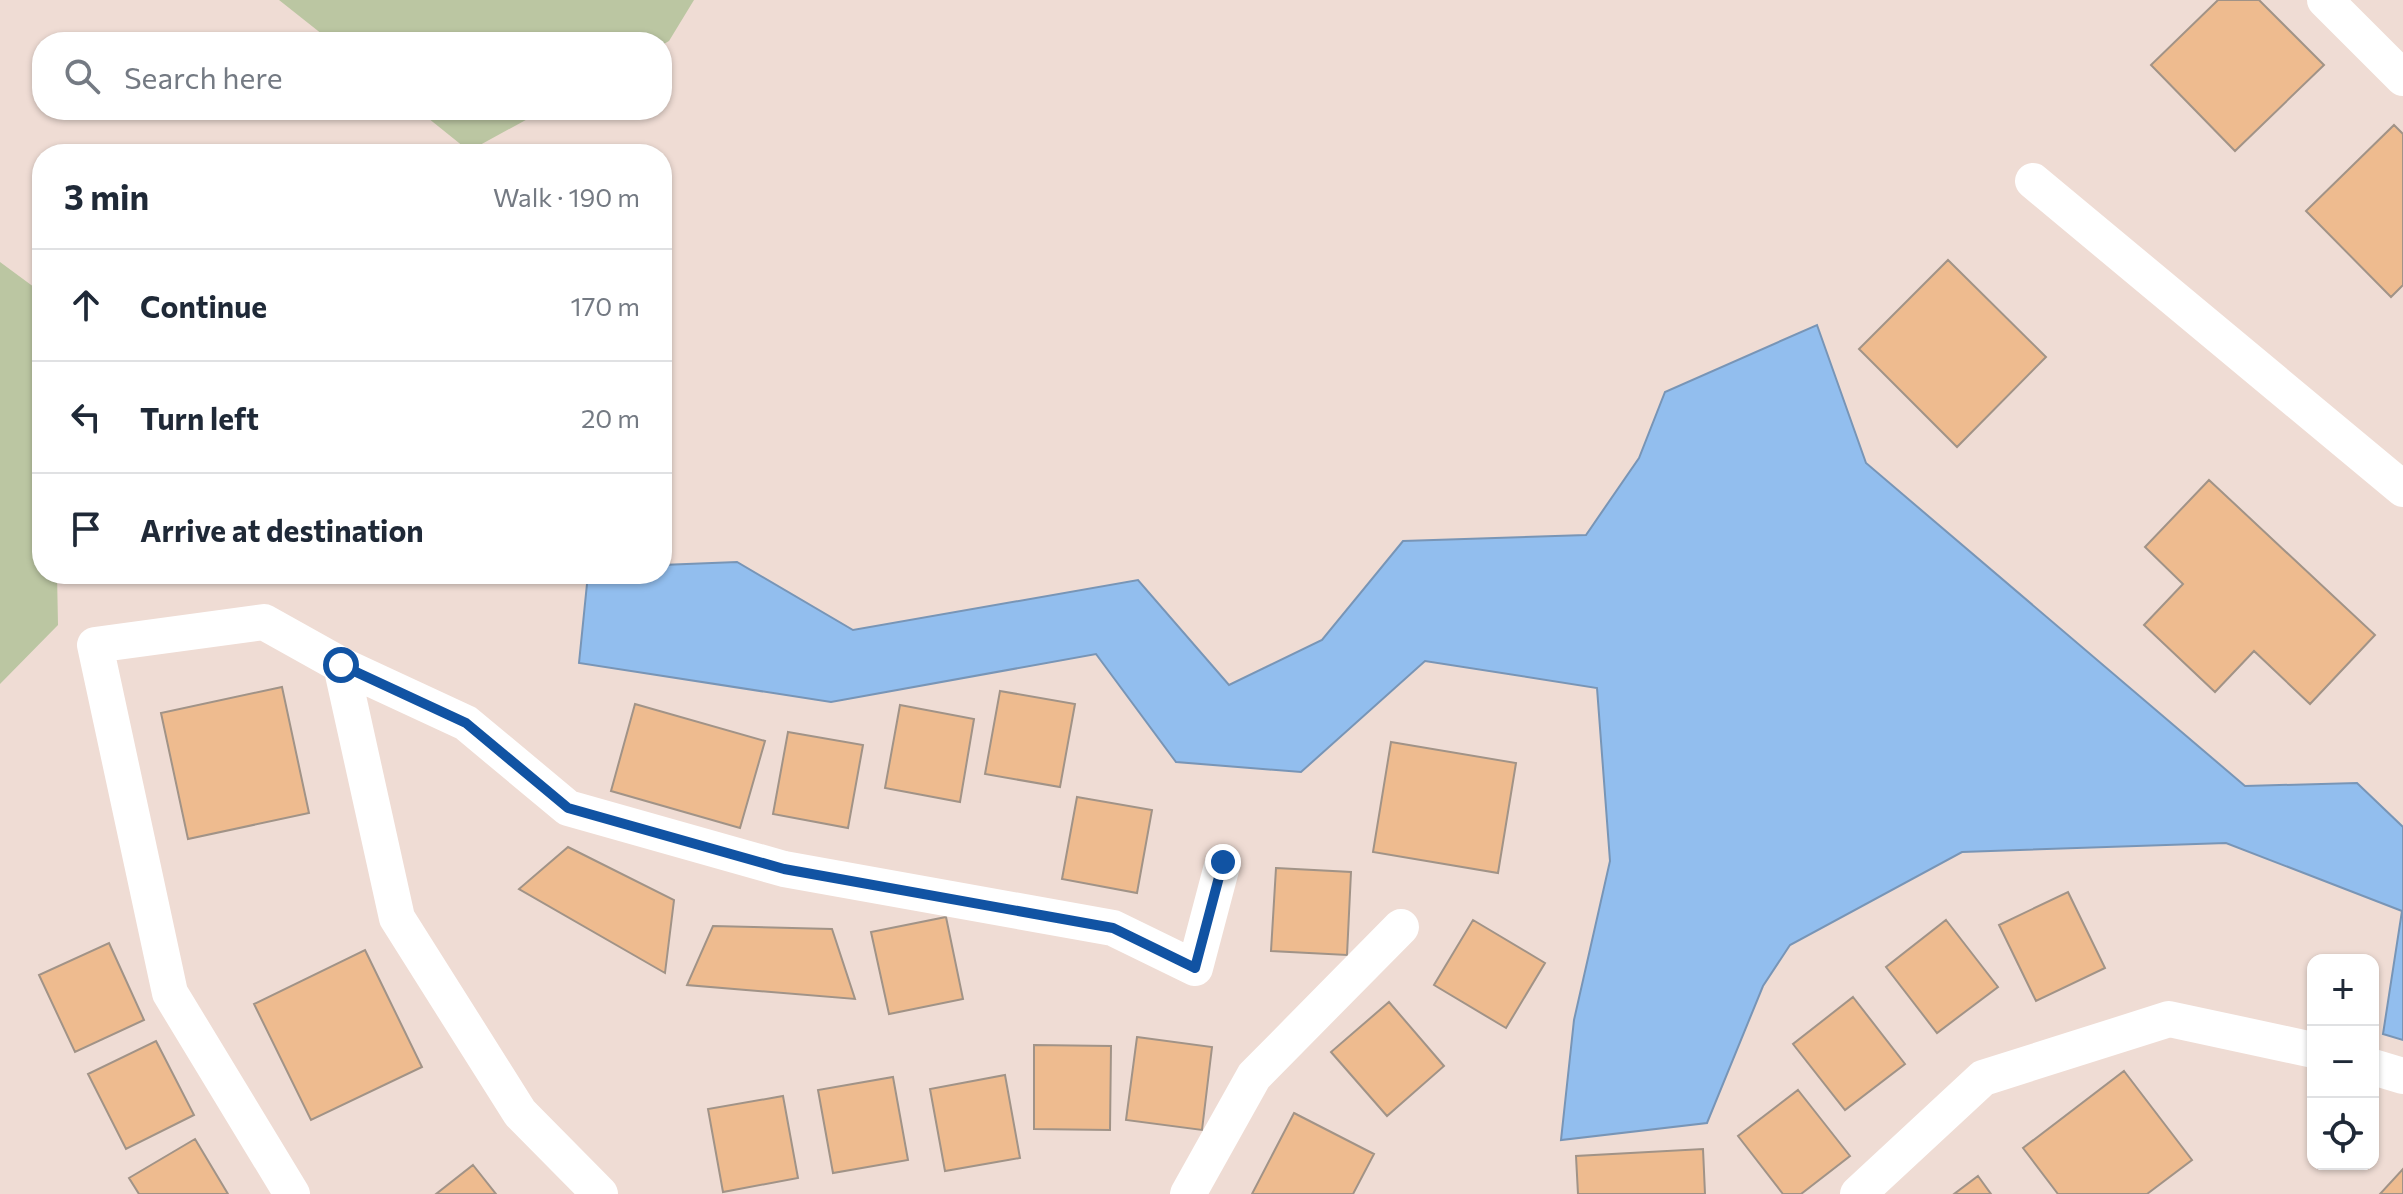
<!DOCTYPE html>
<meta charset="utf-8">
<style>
body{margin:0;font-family:Commissioner,sans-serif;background:#f2f2f3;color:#1f2937}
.controls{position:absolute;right:24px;bottom:24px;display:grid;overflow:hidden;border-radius:16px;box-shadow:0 2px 6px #0004}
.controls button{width:72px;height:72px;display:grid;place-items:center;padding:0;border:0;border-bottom:2px solid #e0e1e3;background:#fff;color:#1f2937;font:40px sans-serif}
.stop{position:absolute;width:24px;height:24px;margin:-18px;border:6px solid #1153a3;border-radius:50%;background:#fff}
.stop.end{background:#1153a3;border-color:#fff;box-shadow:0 2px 8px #0008}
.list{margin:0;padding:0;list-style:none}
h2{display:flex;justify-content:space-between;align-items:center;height:104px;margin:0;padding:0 32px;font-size:34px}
h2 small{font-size:26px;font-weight:400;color:#747a83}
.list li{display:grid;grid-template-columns:52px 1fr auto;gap:24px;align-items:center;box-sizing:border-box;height:112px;padding:0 32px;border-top:2px solid #e0e1e3}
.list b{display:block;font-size:30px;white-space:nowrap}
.list em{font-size:26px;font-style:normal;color:#747a83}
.icon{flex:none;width:44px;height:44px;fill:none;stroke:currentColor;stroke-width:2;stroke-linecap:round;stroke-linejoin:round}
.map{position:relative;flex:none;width:2403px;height:1194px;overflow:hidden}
.search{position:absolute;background:#fff;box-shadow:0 2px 6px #0004;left:32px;top:32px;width:640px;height:88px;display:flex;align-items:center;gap:20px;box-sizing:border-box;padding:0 28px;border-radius:32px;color:#747a83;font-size:30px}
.panel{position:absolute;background:#fff;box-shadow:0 2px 6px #0004;left:32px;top:144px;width:640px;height:440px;border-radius:32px}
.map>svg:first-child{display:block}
</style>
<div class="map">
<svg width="2403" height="1194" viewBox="0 0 2403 1194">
<rect width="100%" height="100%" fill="#efdcd4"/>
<!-- green -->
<path fill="#bbc6a2" d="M279,0H694L669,41L662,45V42H332Z
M418,110H544L469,151Z
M0,262L42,293V574H57L58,625L0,684Z"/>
<!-- water -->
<path fill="#92beee" stroke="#7895b6" stroke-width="2" d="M1817,325L1866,463L2245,786L2357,783L2403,827V1040L2383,1034L2402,911L2226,843L1962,852L1790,945L1763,986L1707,1123L1561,1140L1574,1020L1610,861L1597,688L1425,661L1301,772L1176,762L1096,654L831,702L579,663L588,574H662V565L737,562L853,630L1138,580L1229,685L1322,640L1403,541L1586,535L1639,458L1665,392Z"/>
<!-- building -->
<path fill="#eebb8f" stroke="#a19387" stroke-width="2" d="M2218,0H2259L2324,65L2235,151L2151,65Z
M2394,125L2403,134V285L2391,297L2306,211Z
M1948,260L2046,357L1957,447L1859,349Z
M2209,480L2375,635L2310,704L2254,651L2215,692L2144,625L2183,584L2145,547Z
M282,687L309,813L188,839L161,713Z
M1000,691L1075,704L1060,787L985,774Z
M635,704L765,741L740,828L611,791Z
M900,705L974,719L960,802L885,788Z
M788,732L863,745L848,828L773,814Z
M1391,742L1516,763L1498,873L1373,852Z
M1077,797L1152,810L1137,893L1062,879Z
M568,847L674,900L665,973L519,889Z
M1276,868L1351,872L1347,955L1271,951Z
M2068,892L2105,968L2036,1001L1999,925Z
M946,917L963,999L889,1014L871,932Z
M1473,920L1545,963L1506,1028L1434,985Z
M1946,920L1998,987L1937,1033L1886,967Z
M713,926L832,929L855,999L687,985Z
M109,943L144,1020L75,1052L39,975Z
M365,950L422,1067L311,1120L254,1004Z
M1853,997L1905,1064L1845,1110L1793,1044Z
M1389,1002L1444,1066L1387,1116L1331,1052Z
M1137,1037L1212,1047L1202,1130L1126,1120Z
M156,1041L194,1115L126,1149L88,1074Z
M1034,1045L1111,1046L1110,1130L1034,1129Z
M2124,1071L2192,1160L2147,1194H2058L2023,1148Z
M1005,1075L1020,1158L945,1171L930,1089Z
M893,1077L908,1160L833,1173L818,1090Z
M1798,1090L1850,1156L1801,1194H1783L1738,1136Z
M783,1096L798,1178L723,1192L708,1109Z
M1294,1113L1374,1154L1353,1194H1252Z
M195,1139L228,1194H139L129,1178Z
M1703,1149L1705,1194H1578L1576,1156Z
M473,1165L496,1194H436Z
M2403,1169V1194H2380Z
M1978,1176L1991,1194H1954Z"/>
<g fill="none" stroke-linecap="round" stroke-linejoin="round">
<!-- minor -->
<path stroke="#fff" stroke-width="36" d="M2325,0L2403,78
M2033,181L2403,489
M341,665L397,918L520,1113L600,1194
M2373,1067L2403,1076
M292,1194L170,993L95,645L264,622L341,665L466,723L568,808L784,869L1113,928L1195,968L1223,862
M1188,1194L1254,1076L1401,927
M1858,1194L1983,1078L2169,1019L2313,1050"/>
</g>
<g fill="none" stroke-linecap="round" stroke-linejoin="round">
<!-- route -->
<path stroke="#1153a3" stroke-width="10" d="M341,665L466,723L568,808L784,869L1113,928L1195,968L1223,862"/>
</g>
</svg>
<div class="controls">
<button>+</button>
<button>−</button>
<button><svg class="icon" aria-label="locate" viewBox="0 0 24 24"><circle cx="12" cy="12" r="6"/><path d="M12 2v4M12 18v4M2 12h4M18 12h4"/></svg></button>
</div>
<div class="stop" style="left:341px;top:665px"></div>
<div class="stop end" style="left:1223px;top:862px"></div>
<div class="search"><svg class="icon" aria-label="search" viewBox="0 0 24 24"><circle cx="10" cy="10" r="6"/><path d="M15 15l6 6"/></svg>Search here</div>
<section class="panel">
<h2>3 min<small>Walk · 190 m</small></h2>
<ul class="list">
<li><svg class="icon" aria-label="ahead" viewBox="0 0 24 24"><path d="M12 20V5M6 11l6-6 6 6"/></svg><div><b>Continue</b></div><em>170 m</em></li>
<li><svg class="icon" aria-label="left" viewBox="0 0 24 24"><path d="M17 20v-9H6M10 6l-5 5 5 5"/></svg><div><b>Turn left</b></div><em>20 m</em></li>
<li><svg class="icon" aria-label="arrive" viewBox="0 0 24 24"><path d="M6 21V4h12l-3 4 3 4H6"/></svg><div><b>Arrive at destination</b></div></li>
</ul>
</section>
</div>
